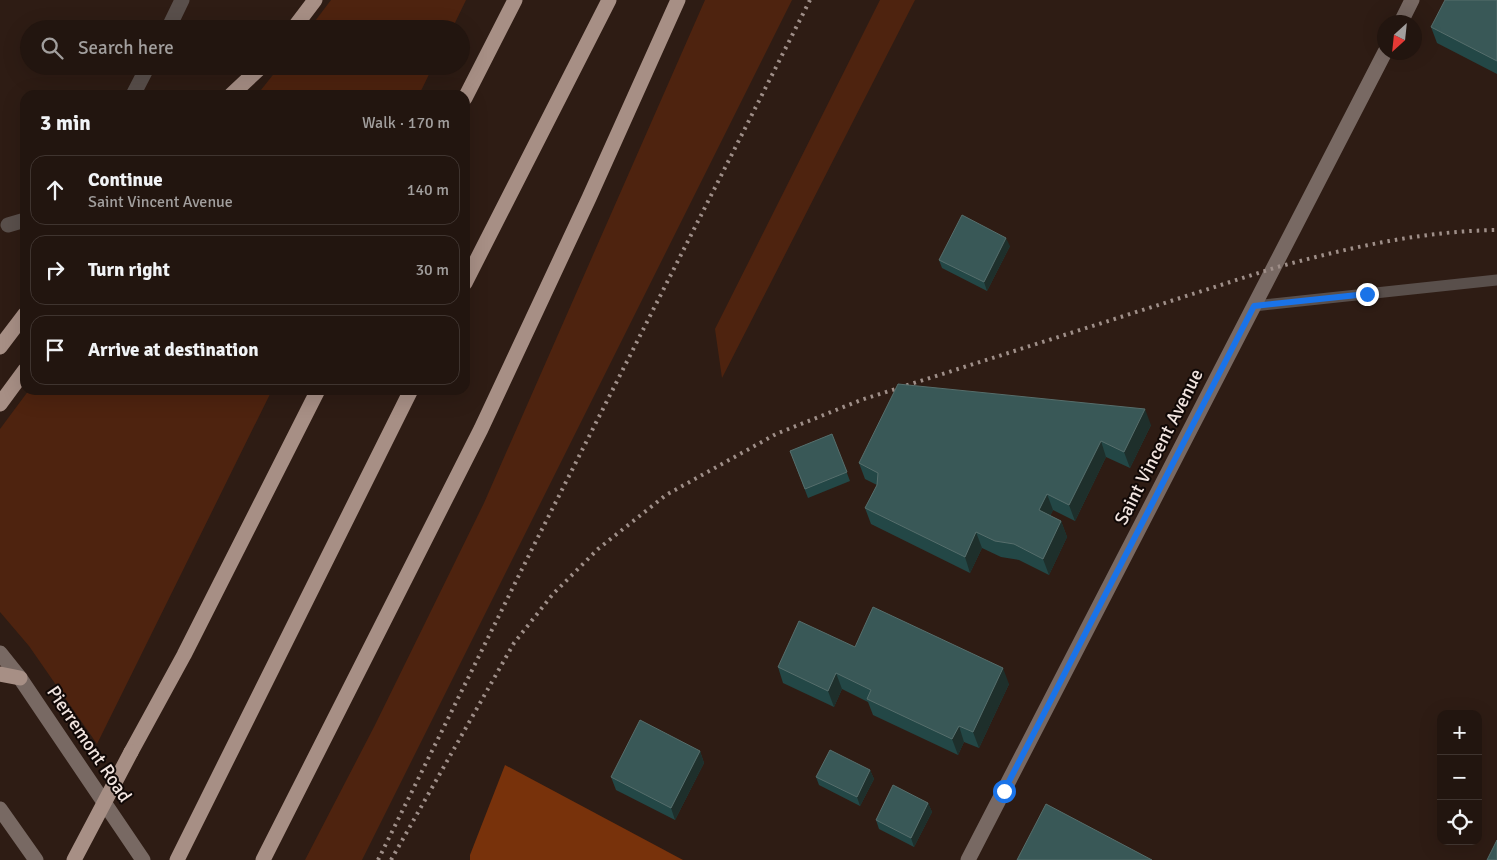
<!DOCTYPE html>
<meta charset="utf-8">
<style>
body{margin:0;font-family:Signika,sans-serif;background:#2e221d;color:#f1f3f6}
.controls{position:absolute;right:15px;bottom:15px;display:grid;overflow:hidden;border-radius:10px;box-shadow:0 5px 20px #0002}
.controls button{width:45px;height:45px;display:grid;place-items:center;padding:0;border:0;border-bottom:1px solid #3f342f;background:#22150f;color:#f1f3f6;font:25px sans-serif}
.compass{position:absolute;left:1377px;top:15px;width:45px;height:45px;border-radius:50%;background:#22150f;box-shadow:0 5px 20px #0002;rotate:207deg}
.stop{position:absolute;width:15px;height:15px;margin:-11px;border:4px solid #1a73e8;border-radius:50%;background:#fff}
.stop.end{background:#1a73e8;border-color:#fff;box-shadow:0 1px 5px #0008}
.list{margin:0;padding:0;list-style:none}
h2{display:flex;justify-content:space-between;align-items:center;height:65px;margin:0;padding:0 20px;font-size:21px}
h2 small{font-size:16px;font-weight:400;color:#a29f9e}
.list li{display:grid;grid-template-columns:32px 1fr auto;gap:15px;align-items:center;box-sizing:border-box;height:70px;margin:0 10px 10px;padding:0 10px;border:1px solid #3f342f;border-radius:15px}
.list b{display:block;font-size:19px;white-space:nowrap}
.list p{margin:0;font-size:16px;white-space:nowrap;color:#a29f9e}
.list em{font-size:16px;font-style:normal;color:#a29f9e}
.icon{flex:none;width:28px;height:28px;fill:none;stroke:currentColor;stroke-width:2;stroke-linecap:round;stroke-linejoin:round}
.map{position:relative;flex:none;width:1497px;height:860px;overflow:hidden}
.search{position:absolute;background:#22150f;box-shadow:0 5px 20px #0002;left:20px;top:20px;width:450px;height:55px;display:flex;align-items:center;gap:12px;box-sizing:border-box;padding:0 18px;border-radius:28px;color:#a29f9e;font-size:19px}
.panel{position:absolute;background:#22150f;box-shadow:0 5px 20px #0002;left:20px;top:90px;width:450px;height:305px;border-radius:15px}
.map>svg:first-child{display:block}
</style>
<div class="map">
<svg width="1497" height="860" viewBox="0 0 1497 860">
<rect width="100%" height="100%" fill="#2e1c14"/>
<!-- green -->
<path fill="#4e230f" d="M331,0H466L452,29H309Z
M705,0H792L362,860H305L375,725L484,503Z
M880,0H915L722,378L715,329Z
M280,66H433L419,95H257Z
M29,390H272L97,744L29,646L0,612V429Z"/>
<!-- forest -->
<path fill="#78320b" d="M505,765L683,860H470V855Z"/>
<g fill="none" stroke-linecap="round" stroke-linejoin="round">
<!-- lane -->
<path stroke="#594f4b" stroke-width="11" d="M1254,306L1497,280"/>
<!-- street -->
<path stroke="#594f4b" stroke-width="15" d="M168,29L182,0
M133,95L148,66
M8,225L25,220"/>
<!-- secondary -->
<path stroke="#786963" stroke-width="15" d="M1401,22L1412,0
M0,653L20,678L143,860
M0,809L36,860
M968,860L1385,52"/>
<!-- highway -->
<path stroke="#a78f85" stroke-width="15" d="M293,29L315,0
M231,95L262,66
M465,98L515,0
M465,283L609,0
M0,347L25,314
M0,404L25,370
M0,674L20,678
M131,752L184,655L318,390
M177,860L411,390
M263,860L481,429L589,198L678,0"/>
<!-- rail -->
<path stroke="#9f8f89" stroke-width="4" stroke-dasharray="2.5 5" stroke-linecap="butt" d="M378,860L530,553L810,0
M391,860L514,643L553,594L598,549L666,495L776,434L861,400L1274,268C1347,248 1421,231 1497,230"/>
<!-- highway-bridge -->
<path stroke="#a78f85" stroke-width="15" d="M74,860L131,752"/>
</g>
<!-- wall -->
<path fill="#234746" d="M1497,0V74L1437,43L1431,27Z
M1010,246L987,291L942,268L939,260Z
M1151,425L1130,468L1106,457L1075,521L1053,510L1050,516L1061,521L1067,537L1049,575L1019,560L1001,557L982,548L970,573L871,524L865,508L877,485L865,479L859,463Z
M832,434L850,481L808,498L790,451Z
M855,647L1009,684L979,748L964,742L958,755L873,715L868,702L842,689L834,707L783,683L778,667Z
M700,751L704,763L675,820L616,790L611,777Z
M870,770L874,779L860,806L819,785L816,777Z
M928,803L932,812L914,847L879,829L876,820Z"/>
<!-- shaded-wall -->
<path fill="#1e2f2b" d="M1006,238L1010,246L987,291L984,282Z
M1145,409L1151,425L1130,468L1124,452Z
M1101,441L1106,457L1075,521L1069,505Z
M1047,494L1053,510L1045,526L1039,510Z
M1061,521L1067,537L1049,575L1043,559Z
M976,532L982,548L970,573L965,557Z
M1003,668L1009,684L979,748L973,732Z
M836,673L842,689L834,707L828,691Z
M959,726L964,742L958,755L952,739Z
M700,751L704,763L675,820L671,808Z
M870,770L874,779L860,806L857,797Z
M928,803L932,812L914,847L911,838Z"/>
<!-- building -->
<path fill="#395857" stroke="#566e6c" d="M1445,0H1497V61L1431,27Z
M962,215L1006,238L984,282L939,260Z
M898,384L1145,409L1124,452L1101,441L1069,505L1047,494L1039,510L1061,521L1043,559L1014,544L995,541L976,532L965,557L865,508L877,485L878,473L859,463Z
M832,434L847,472L805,489L790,451Z
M873,607L1003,668L973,732L959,726L952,739L867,699L871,690L836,673L828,691L778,667L799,621L855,647Z
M640,720L700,751L671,808L611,777Z
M830,750L870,770L857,797L816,777Z
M893,785L928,803L911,838L876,820Z
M1046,804L1152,860H1017Z
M1497,840V860H1487Z"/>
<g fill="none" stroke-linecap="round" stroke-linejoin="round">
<!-- route -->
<path stroke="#1a73e8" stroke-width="6" d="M1004,791L1254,306L1367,294"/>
</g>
<g text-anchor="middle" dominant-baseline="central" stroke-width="4" stroke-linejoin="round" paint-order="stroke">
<!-- street labels -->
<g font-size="19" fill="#f1e4df" stroke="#100806">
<text transform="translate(1159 447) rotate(-63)">Saint Vincent Avenue</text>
<text transform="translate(89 744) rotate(56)">Pierremont Road</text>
</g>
</g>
</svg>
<div class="controls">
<button>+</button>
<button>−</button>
<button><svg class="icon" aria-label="locate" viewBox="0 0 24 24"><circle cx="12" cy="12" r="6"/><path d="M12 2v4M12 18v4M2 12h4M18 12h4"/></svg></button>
</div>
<svg class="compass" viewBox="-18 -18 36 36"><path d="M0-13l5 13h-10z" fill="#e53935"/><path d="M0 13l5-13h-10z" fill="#a29f9e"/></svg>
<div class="stop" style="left:1004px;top:791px"></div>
<div class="stop end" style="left:1367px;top:294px"></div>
<div class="search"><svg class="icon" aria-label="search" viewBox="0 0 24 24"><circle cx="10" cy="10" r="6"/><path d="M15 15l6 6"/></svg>Search here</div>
<section class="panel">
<h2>3 min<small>Walk · 170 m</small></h2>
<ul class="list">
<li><svg class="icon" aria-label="ahead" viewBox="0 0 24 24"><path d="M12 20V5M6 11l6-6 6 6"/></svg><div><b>Continue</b><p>Saint Vincent Avenue</p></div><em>140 m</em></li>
<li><svg class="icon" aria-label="right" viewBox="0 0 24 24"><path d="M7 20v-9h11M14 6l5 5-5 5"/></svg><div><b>Turn right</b></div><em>30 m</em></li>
<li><svg class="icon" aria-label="arrive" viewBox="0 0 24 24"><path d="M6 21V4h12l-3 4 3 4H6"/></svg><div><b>Arrive at destination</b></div></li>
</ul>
</section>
</div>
